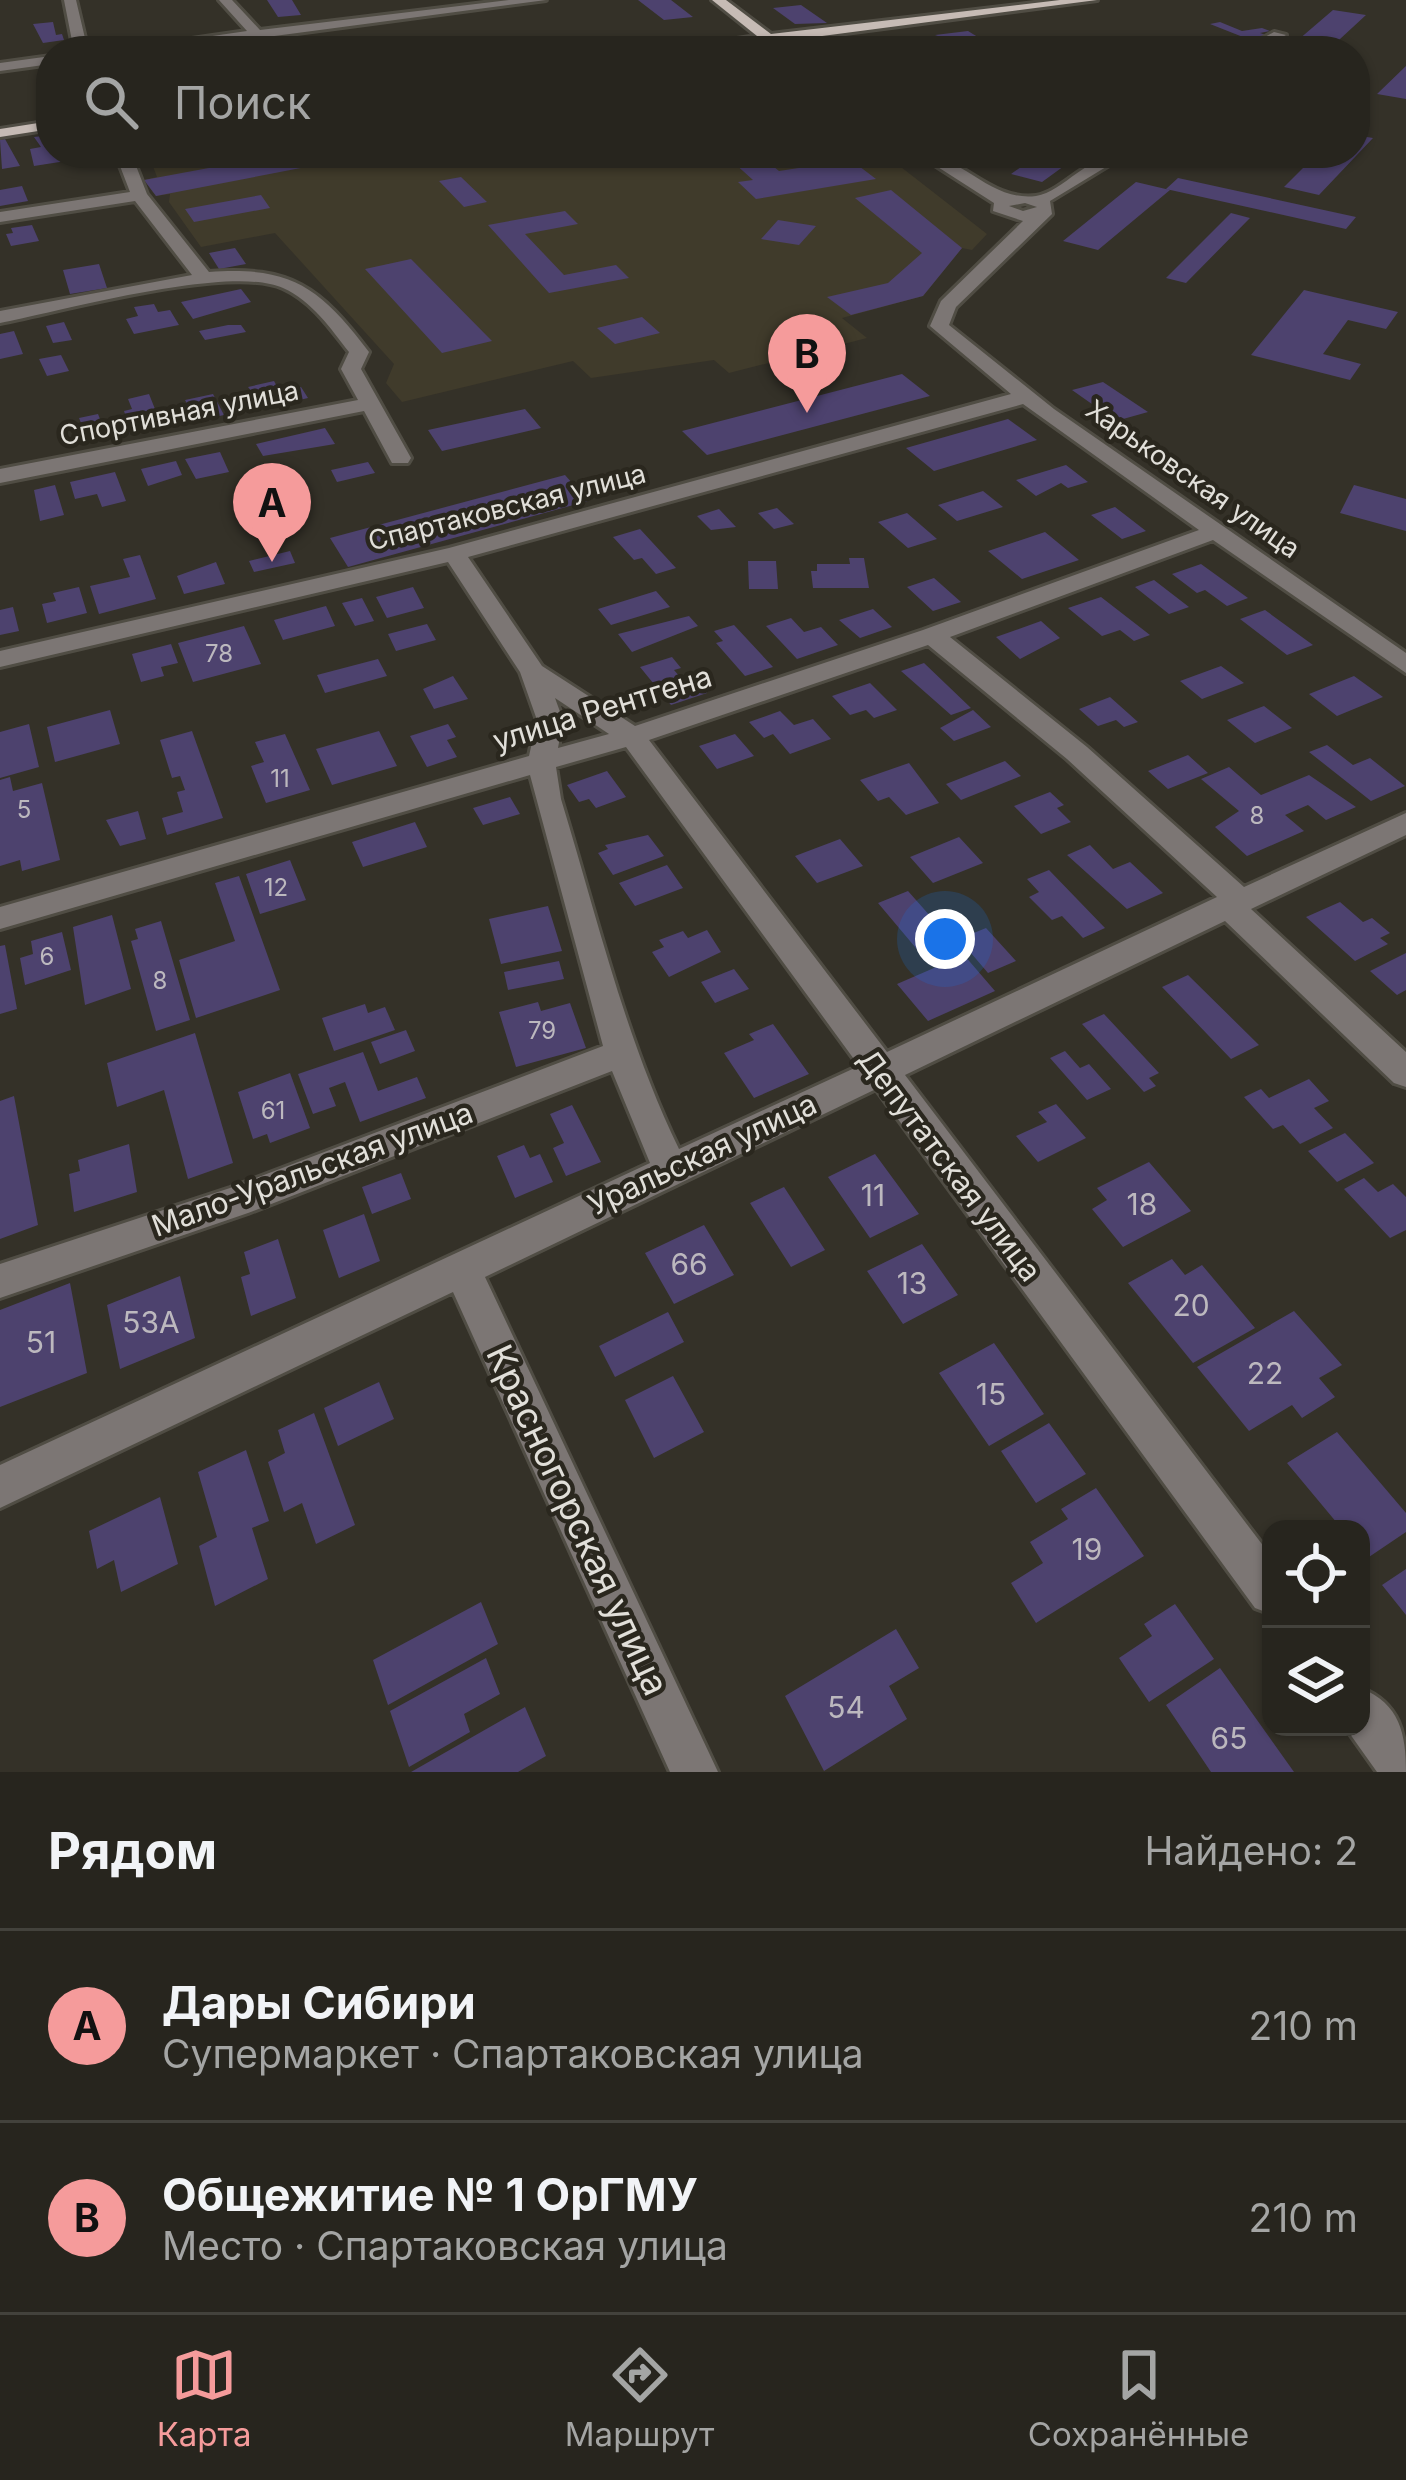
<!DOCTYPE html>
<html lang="ru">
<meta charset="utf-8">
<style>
body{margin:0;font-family:Inter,sans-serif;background:#2f2d27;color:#f1f3f6}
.controls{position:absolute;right:36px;bottom:36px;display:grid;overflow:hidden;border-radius:24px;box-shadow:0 3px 9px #0004}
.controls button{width:108px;height:108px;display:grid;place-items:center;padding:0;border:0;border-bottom:3px solid #43423c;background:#27251e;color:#f1f3f6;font:60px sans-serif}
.you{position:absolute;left:945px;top:939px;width:42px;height:42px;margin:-30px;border:9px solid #fff;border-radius:50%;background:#1a73e8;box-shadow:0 0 0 18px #1a73e833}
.badge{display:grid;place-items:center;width:78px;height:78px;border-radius:50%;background:#f59b9b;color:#111;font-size:39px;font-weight:700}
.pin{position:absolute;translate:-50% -99px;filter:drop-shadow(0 3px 6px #0008)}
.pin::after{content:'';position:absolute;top:63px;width:42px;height:36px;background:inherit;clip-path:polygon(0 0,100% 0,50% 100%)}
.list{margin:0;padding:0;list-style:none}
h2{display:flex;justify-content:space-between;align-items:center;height:156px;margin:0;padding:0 48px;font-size:51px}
h2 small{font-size:39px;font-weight:400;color:#a4a5a4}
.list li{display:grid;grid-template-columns:78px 1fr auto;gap:36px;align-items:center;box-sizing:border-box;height:192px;padding:0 48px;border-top:3px solid #43423c}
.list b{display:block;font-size:45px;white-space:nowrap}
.list p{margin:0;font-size:39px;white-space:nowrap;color:#a4a5a4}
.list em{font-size:39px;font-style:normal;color:#a4a5a4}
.icon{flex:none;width:66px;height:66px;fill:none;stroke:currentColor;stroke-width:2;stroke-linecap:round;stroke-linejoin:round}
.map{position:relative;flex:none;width:1406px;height:1772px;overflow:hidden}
.search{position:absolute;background:#27251e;box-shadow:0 3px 9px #0004;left:36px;right:36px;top:36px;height:132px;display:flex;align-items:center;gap:30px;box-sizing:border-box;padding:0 42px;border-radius:48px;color:#a4a5a4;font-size:45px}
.sheet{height:540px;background:#27251e}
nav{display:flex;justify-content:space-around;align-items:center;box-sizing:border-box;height:168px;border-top:3px solid #43423c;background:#27251e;font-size:33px;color:#a4a5a4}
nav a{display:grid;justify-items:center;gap:6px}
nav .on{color:#f59b9b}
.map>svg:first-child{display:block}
</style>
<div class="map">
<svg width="1406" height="1772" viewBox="0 0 1406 1772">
<rect width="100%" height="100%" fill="#343128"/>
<!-- built -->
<path fill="#403b2b" d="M148,153H883L987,234L972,250L962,248L923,296L842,318L867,338L729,373L714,360L591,378L573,361L402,402L386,383L394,364L275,233L201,247L169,202L170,194L156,196L144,180L157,177Z"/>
<!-- building -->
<path fill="#4d426e" d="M267,0H292L301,15L278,17Z
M638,0H671L693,17L664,20Z
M801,5L827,23L795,24L773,8Z
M1333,10L1366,15L1327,51L1291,46Z
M53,22L56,35L62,34L64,40L43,43L33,24Z
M1220,22L1242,31L1262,28L1270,31L1260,33L1269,36L1253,41L1210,24Z
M968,31L994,47L975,49L935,35Z
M1406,66V99L1377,94Z
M51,135V153H64L66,161L34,166L30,149L41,147L34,137Z
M1355,135L1373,138L1319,195L1284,187L1318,153H1355Z
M5,139L20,166L2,169L0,140Z
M271,153H329L337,161L156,196L144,180L273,156Z
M723,153H757L779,171L851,160L876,179L756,199L738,182L753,180Z
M1041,153H1082L1042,182L1011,174Z
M461,177L487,202L464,207L439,181Z
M1178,178L1356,217L1346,229L1166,189Z
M1136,182L1170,190L1098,250L1063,241Z
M22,186L28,201L0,206V190Z
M891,190L962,248L923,296L851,315L827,297L888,283L922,253L855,198Z
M261,195L270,208L194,222L185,209Z
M565,211L578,224L525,234L564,275L616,265L629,278L549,293L488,225Z
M1231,213L1250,218L1186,283L1166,278Z
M778,220L816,226L799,245L761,239Z
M32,225L39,241L11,246L6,234L13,233L11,228Z
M235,248L246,264L219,269L209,253Z
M411,259L492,341L442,353L365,269Z
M99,264L107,288L70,294L63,270Z
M241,289L251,302L193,319L181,302Z
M1304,290L1398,312L1386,329L1348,320L1323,354L1361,364L1350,380L1251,355Z
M154,304L158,312L170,310L179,325L134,334L126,319L138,316L134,307Z
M642,317L660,333L615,344L597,328Z
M64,322L72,340L53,343L46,326Z
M228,325H241L246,332L205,340L199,331Z
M14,331L23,354L0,359V334Z
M61,355L69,371L47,376L39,359Z
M902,374L930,396L707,455L682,431Z
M274,381L280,392L301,387L308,398L265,408L248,387Z
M1103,382L1148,412L1116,421L1072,390Z
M149,394L157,414L168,411L174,424L126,434L121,421L127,420L124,411L132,409L128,399Z
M213,394L224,415L196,421L185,400Z
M525,409L541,428L442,451L428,430Z
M98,414L108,439L89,443L79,418Z
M1008,419L1037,440L934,471L906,448Z
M325,428L335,444L263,456L256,444Z
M220,452L229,472L196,479L185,459Z
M176,461L182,475L148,486L141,469Z
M368,462L375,473L337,482L331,470Z
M1066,465L1088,482L1068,488L1061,483L1036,496L1016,480Z
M115,472L126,501L102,507L97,494L75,499L70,482Z
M565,475L588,501L348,567L330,538Z
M55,485L64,515L40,521L34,490Z
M1354,485L1406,499V531L1340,513Z
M983,491L1003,507L957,521L938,505Z
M1115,507L1146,531L1122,539L1091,515Z
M777,508L794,524L774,529L758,513Z
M719,509L736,527L711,530L697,516Z
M907,513L937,539L908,548L878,522Z
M640,529L676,568L656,574L642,558L634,560L613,537Z
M1045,532L1079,560L1022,579L988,551Z
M290,551L295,563L254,572L249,561Z
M140,555L156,599L99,614L90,586L130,577L123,559Z
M849,558H864L869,588H813L811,571H817V564H850Z
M748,561H776L778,589H749Z
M216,562L225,584L184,594L177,576Z
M1201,564L1248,598L1227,606L1205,590L1197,593L1172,574Z
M934,578L961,602L933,611L907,587Z
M1154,580L1189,607L1169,614L1135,587Z
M79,587L87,613L47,623L42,604L56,601L53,593Z
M413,587L424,608L387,618L376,597Z
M656,591L670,607L611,625L598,609Z
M1101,597L1150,635L1134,641L1120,630L1102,636L1068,608Z
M362,598L374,621L355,626L342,603Z
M326,606L335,626L283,640L274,620Z
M13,607L19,631L0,635V610Z
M873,609L892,627L860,638L839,620Z
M1265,610L1313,645L1287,655L1240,619Z
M689,616L698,626L632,652L618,634Z
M791,618L804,632L821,627L838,645L797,659L766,626Z
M1041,621L1060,638L1020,659L996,637Z
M427,624L436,640L396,651L388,634Z
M734,625L773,667L745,676L716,643L723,641L714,631Z
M244,626L261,664L193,682L178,643Z
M171,644L178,663L161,667L164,676L141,682L132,654Z
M672,657L681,668L674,670L680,677L691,673L707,693L671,705L640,667Z
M378,659L387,676L325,693L317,675Z
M924,663L971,708L951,715L901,671Z
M1221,666L1244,683L1202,699L1180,681Z
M453,676L468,699L434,709L423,689Z
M1354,676L1383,697L1337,716L1309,694Z
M870,683L897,710L874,718L866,710L850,715L832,696Z
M1110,697L1138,722L1124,727L1116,720L1098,726L1079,709Z
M1264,706L1292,728L1255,743L1227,720Z
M110,710L120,744L55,762L47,727Z
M973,710L991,727L954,741L940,728Z
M780,711L794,725L813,719L831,739L790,754L773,734L764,738L749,722Z
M29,724L39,767L0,778V732Z
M448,724L456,737L447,740L457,757L427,767L410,736Z
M192,731L223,818L167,835L162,818L183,812L177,792L185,790L180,776L172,778L160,740Z
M379,731L397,766L332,785L316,749Z
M285,734L310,790L266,803L251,766L264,762L255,742Z
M735,734L754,756L717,769L699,746Z
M1327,745L1353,765L1370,758L1405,786L1371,801L1309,752Z
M1188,755L1208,773L1168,789L1148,771Z
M1005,761L1021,776L961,800L946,784Z
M909,763L939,803L906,815L889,797L878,801L860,780Z
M1229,767L1261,795L1309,775L1356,807L1326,820L1308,805L1285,815L1304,831L1247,856L1215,827L1239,811L1201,779Z
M607,771L626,797L596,808L589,799L579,802L567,785Z
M10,777L13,791L42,783L60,860L22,871L20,860L0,866V780Z
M1050,792L1064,805L1057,808L1071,822L1041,834L1014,806Z
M510,797L520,814L483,825L473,808Z
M138,811L146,839L120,846L106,820Z
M415,822L427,847L363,867L352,842Z
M648,835L664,856L613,875L598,853L608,849L605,845Z
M959,837L983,863L933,883L910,857Z
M840,839L863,866L817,883L795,856Z
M1090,845L1113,869L1130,862L1163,893L1127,909L1067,855Z
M290,860L306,900L260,914L246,874Z
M667,865L683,888L635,906L619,883Z
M1049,870L1105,928L1083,938L1062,916L1052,920L1029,897L1039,892L1027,879Z
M239,876L280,990L196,1018L179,960L235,941L215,883Z
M908,891L962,952L931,966L878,903Z
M1340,902L1363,922L1372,918L1390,933L1380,938L1388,944L1355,961L1306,917Z
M548,906L562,951L501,964L489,919Z
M112,915L131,989L85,1005L73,927Z
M161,921L190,1020L156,1031L131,941L138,939L135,929Z
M986,928L1016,961L988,973L959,939Z
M707,930L721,952L669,977L652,952L664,947L659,940L683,931L688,938Z
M62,932L71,970L25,985L20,958L33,954L31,941Z
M5,945L17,1009L0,1014V946Z
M1406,953V990L1397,995L1370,971Z
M964,955L995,991L928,1021L897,984Z
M559,961L564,979L508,990L504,972Z
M734,969L749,989L715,1003L701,982Z
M1188,975L1259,1045L1231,1059L1162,987Z
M538,1002L541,1011L570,1003L586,1048L516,1067L499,1012Z
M365,1004L368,1013L385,1007L395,1030L334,1051L322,1018Z
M1104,1014L1159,1073L1149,1078L1156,1086L1144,1092L1082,1024Z
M773,1024L809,1074L754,1098L724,1053L754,1040L749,1034Z
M406,1030L415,1051L380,1064L371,1042Z
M195,1033L233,1163L188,1179L164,1090L117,1107L107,1063Z
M1065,1051L1080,1068L1089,1064L1111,1089L1087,1100L1050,1058Z
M363,1052L378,1091L417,1077L426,1098L360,1122L345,1082L329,1088L336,1106L313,1114L298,1074Z
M290,1073L310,1128L270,1143L267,1134L253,1139L238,1092Z
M1309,1079L1329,1101L1314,1108L1333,1128L1300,1144L1283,1125L1273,1129L1244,1097L1261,1089L1269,1098Z
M14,1096L38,1225L0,1239V1101Z
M1056,1104L1086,1138L1038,1162L1016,1136L1047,1122L1038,1112Z
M572,1105L601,1162L566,1176L553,1148L564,1143L550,1114Z
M1345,1133L1374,1163L1337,1182L1308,1151Z
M129,1144L137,1192L74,1212L69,1174L80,1171L78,1160Z
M524,1145L530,1158L540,1154L553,1182L515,1198L497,1156Z
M875,1154L919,1214L870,1238L828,1177Z
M1149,1162L1191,1211L1123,1247L1092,1209L1107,1200L1097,1188Z
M401,1173L411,1199L372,1214L362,1187Z
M1364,1178L1378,1192L1393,1184L1406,1197V1230L1390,1238L1344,1189Z
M784,1187L825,1250L791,1267L750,1203Z
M364,1214L380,1261L339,1278L323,1230Z
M704,1225L734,1275L674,1304L645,1253Z
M278,1239L296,1298L251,1316L241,1277L250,1274L244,1252Z
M922,1244L958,1295L903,1324L867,1271Z
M1172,1259L1185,1275L1202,1265L1255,1328L1193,1363L1128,1283Z
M180,1276L195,1338L120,1369L107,1305Z
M70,1283L87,1373L0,1407V1310Z
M1294,1311L1342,1365L1319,1378L1335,1397L1302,1418L1292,1405L1249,1431L1197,1367Z
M668,1312L684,1342L615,1377L599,1346Z
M994,1343L1044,1414L989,1446L939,1373Z
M673,1376L704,1432L654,1458L625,1400Z
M379,1382L394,1419L338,1446L324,1408Z
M314,1413L355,1525L316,1544L302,1503L284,1512L268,1462L285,1453L278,1430Z
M1049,1423L1086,1474L1036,1503L1001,1451Z
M1337,1432L1406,1513V1532L1366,1559L1361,1553V1529H1342L1287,1463Z
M246,1450L269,1521L252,1528L268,1579L215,1606L199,1546L217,1537L198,1472Z
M1096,1488L1144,1556L1036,1623L1011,1583L1043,1563L1030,1542L1068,1519L1061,1509Z
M160,1497L178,1564L121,1592L114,1560L97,1569L89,1531Z
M1406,1569V1615L1382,1585Z
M481,1602L498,1644L388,1705L373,1660Z
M1175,1604L1214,1659L1149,1702L1119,1658L1152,1636L1144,1624Z
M896,1629L919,1668L889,1686L907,1719L824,1771L785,1696Z
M486,1658L500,1694L464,1714L470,1732L409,1767L390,1711Z
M1220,1668L1294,1772H1211L1166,1705Z
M525,1707L546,1756L518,1772H411Z"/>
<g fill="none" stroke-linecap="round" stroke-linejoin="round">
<defs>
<path id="minor" d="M64,0H76L88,51H74Z
M219,0H232L260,30L509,0H546L267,37L280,51H266L254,38L109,51L247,31Z
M1274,32L1286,35L1257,51H1240Z
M769,35L792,51H777L762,39Z
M51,56V64L0,71V63Z
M115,153H131L147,194L209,272C291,266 320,287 369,352L361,369L411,458L408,463H392L364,411L0,483V469L358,400L341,369L349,352C331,329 312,301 283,288C230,264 62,311 0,323V311L192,275L135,201L0,222V212L130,192Z
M916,153C961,153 989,202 1036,196C1064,192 1087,153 1129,153L1050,201L1052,214L956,307L949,325L1054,409L1406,653V673L1213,540L950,637L1087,747L1244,887L1406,813V835L1251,909L1406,1052V1087L1394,1083L1225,921L905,1075L1271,1556V1614L1255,1608L876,1089L485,1277L718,1772H670L453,1292L0,1508V1465L650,1163L612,1071L248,1213L0,1298V1264L230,1188L603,1046L530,775L0,929V907L529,756L537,720L520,672L448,562L0,667V651L449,548L1011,394L930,326L941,301L1023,221L993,211L994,203ZM1025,203L1037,207L1023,211L1009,206ZM1023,404L1199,530L923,630L635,726L542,666L468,557ZM928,645L1067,759L1217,897L887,1052L649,740ZM555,698L609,734L558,748L563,720ZM626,747L859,1066L679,1149C625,1038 597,917 561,799L556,767Z
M1361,1688C1400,1704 1406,1734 1406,1772H1377L1345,1727H1361Z"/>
<path id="major" d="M712,0H726L771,34L1060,0H1097L769,43L656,51L757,36Z
M51,121V129L0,137V129Z"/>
</defs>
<!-- minor casing -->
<use href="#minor" stroke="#504d44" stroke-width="6"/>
<!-- major casing -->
<use href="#major" stroke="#504d44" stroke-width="6"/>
<!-- minor -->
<use href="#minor" fill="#7c7674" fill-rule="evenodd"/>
<!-- major -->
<use href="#major" fill="#c6bbb5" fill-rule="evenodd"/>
</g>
<g text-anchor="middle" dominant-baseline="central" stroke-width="9" stroke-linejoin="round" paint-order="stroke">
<!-- number labels -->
<g font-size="24" fill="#bcb8be">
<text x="219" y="653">78</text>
<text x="280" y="778">11</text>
<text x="24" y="809">5</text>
<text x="1257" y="815">8</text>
<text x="276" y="887">12</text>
<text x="47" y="956">6</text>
<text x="160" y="980">8</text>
<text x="542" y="1030">79</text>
<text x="273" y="1110">61</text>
</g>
<!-- far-street labels -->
<g font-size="27" fill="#e1dfd9" stroke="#2a271e">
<text transform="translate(179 413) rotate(-11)">Спортивная улица</text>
<text transform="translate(1193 479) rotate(35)">Харьковская улица</text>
<text transform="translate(507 507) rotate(-14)">Спартаковская улица</text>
</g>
<!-- street labels -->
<g font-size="30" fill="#e1dfd9" stroke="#2a271e">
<text transform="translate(602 708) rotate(-17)">улица Рентгена</text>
<text transform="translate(702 1154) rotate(-25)">Уральская улица</text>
<text transform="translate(950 1165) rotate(53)">Депутатская улица</text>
<text transform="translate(312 1169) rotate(-20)">Мало-Уральская улица</text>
</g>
<!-- near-number labels -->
<g font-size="30" fill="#bcb8be">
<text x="873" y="1195">11</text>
<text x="1142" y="1204">18</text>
<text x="689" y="1264">66</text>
<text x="912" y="1283">13</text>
<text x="1191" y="1305">20</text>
<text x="151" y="1322">53А</text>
<text x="41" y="1342">51</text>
<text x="1265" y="1373">22</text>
<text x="991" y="1394">15</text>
<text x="1087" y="1549">19</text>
<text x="846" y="1707">54</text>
<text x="1229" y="1738">65</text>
</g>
<!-- near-street labels -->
<g font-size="36" fill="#e1dfd9" stroke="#2a271e">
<text transform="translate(578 1520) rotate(65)">Красногорская улица</text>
</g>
</g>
</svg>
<div class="controls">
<button><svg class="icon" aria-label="locate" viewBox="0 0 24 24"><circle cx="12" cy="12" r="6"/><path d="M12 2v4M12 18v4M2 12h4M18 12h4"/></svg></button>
<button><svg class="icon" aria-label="layers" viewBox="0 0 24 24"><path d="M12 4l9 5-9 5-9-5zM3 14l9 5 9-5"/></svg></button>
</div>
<div class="you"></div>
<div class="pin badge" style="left:272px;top:562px">A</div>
<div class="pin badge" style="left:807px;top:413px">B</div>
<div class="search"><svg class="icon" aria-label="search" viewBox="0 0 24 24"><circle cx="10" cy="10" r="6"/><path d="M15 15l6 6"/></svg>Поиск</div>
</div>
<section class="sheet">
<h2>Рядом<small>Найдено: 2</small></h2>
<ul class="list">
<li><span class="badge">A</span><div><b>Дары Сибири</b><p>Супермаркет · Спартаковская улица</p></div><em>210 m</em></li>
<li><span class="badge">B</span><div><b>Общежитие № 1 ОрГМУ</b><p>Место · Спартаковская улица</p></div><em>210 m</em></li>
</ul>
</section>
<nav>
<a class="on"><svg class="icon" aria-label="map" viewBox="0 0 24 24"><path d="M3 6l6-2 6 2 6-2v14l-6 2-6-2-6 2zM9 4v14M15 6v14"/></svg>Карта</a>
<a><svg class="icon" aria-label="directions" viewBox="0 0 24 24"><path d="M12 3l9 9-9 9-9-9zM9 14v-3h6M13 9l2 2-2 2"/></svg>Маршрут</a>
<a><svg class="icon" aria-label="saved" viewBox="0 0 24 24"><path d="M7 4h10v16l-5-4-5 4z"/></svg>Сохранённые</a>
</nav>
